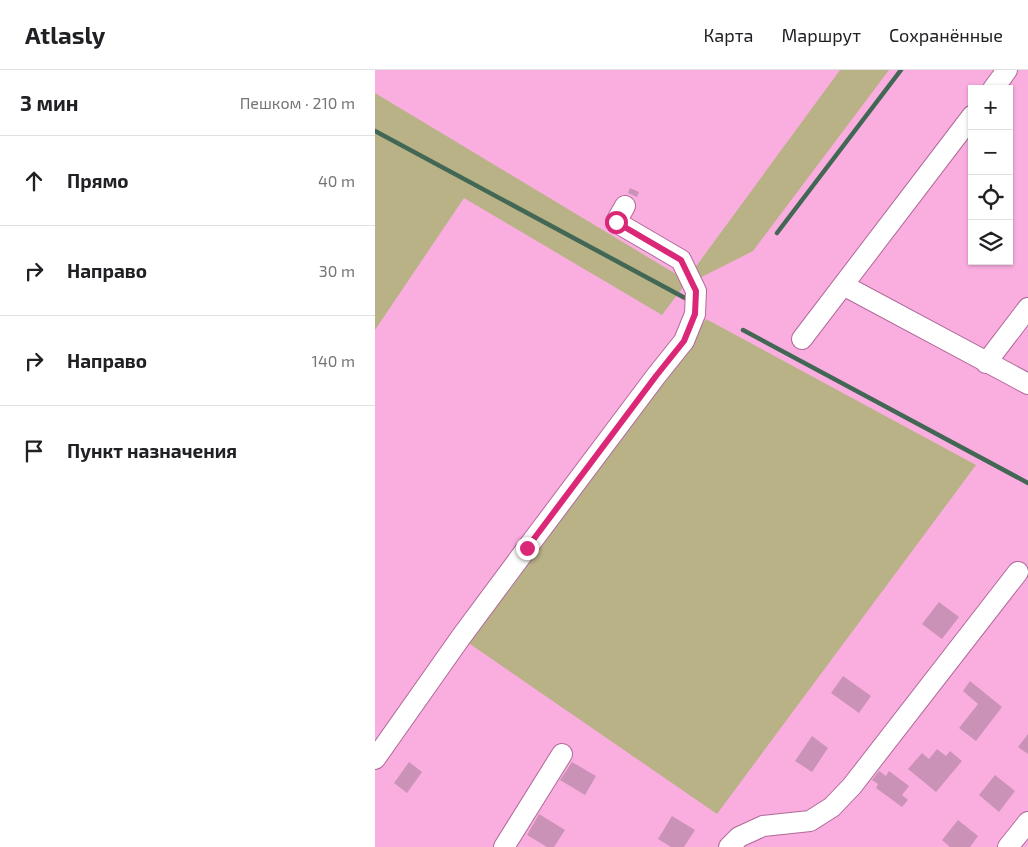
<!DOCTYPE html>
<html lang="ru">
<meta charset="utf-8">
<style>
body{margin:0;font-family:"Exo 2",sans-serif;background:#f6f6f6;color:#202124}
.controls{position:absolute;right:15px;top:15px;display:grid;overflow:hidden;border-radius:0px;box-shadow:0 1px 4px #0004}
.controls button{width:45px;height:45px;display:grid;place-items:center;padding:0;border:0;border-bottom:1px solid #e0e0e0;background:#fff;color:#202124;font:25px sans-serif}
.stop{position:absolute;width:15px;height:15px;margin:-11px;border:4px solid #db2777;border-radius:50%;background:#fff}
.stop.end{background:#db2777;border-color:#fff;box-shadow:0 1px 5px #0008}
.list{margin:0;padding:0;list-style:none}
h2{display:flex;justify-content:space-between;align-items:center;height:65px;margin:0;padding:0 20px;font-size:21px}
h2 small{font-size:16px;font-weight:400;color:#757577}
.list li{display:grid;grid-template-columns:32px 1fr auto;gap:15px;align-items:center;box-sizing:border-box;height:90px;padding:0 20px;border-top:1px solid #e0e0e0}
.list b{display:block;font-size:19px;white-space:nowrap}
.list em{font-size:16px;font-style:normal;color:#757577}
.icon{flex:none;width:28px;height:28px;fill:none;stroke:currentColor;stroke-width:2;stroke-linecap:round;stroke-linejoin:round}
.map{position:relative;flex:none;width:653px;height:777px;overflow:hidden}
header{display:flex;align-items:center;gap:30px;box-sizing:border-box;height:70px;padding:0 25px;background:#fff;border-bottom:1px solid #e0e0e0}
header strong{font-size:24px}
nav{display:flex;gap:28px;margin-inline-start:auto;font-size:18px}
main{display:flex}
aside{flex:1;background:#fff}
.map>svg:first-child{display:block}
</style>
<header>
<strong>Atlasly</strong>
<nav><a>Карта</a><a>Маршрут</a><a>Сохранённые</a></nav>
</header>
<main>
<aside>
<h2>3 мин<small>Пешком · 210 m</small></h2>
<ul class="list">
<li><svg class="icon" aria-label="ahead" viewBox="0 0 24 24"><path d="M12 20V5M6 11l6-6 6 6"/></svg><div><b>Прямо</b></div><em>40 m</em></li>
<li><svg class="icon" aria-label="right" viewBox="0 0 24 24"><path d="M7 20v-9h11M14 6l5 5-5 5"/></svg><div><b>Направо</b></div><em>30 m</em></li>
<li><svg class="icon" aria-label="right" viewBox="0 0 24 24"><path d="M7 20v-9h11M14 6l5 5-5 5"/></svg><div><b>Направо</b></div><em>140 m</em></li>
<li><svg class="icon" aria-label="arrive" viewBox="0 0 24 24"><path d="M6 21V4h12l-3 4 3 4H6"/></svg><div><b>Пункт назначения</b></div></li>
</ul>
</aside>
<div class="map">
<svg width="653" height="777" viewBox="0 0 653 777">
<rect width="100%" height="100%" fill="#faaee0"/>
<!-- green -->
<path fill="#b9b287" d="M465,0H514L378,181L309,216L287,245L89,128L0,260V23L311,210Z
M331,249L601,395L342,744L92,572Z"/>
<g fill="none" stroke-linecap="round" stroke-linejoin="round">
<!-- stream -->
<path stroke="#426755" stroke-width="4.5" d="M0,61L310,228
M402,163L526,0
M368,260L653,413"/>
</g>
<!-- building -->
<path fill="#cb92b7" d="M255,118L264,122L262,127L253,123Z
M564,532L584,547L567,569L547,554Z
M468,606L496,626L484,643L456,623Z
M595,611L627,637L601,671L584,658L603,634L588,621Z
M653,664V684L643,677Z
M437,666L453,678L437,702L420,691Z
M562,679L571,686L575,681L587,691L561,722L533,699L547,683L554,689Z
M34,692L47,702L32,723L19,713Z
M197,692L221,706L210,725L185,710Z
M504,701L511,706L514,701L534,716L527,725L533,730L527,737L501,718L503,714L497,710Z
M620,705L640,721L624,742L604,725Z
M164,744L190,760L179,777H172L152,765Z
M297,746L320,760L309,777H296L283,769Z
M583,750L603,766L595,777H575L567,770Z"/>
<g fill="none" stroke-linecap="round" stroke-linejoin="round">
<defs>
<path id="minor" d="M618,19L632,0
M468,215L653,314
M427,269L597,46
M611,293L653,238
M0,689L86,567L152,478L281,306L309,271L320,244L321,221L306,190L241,152L250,136
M129,777L187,684
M354,777L364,767L388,756L435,751L457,737L477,716L643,502
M633,777L653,752"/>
</defs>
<!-- minor casing -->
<use href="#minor" stroke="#b06999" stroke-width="22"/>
<!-- minor -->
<use href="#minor" stroke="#fff" stroke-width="20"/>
</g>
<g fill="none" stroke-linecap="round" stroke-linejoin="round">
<!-- route -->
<path stroke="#db2777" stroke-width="6" d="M152,478L281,306L309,271L320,244L321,221L306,190L241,152"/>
</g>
</svg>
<div class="controls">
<button>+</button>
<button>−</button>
<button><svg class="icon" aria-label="locate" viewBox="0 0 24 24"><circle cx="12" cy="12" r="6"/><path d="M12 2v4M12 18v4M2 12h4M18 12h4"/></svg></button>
<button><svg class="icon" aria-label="layers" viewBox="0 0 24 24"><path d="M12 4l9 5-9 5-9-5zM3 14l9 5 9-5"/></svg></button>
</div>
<div class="stop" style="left:241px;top:152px"></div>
<div class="stop end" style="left:152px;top:478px"></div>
</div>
</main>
